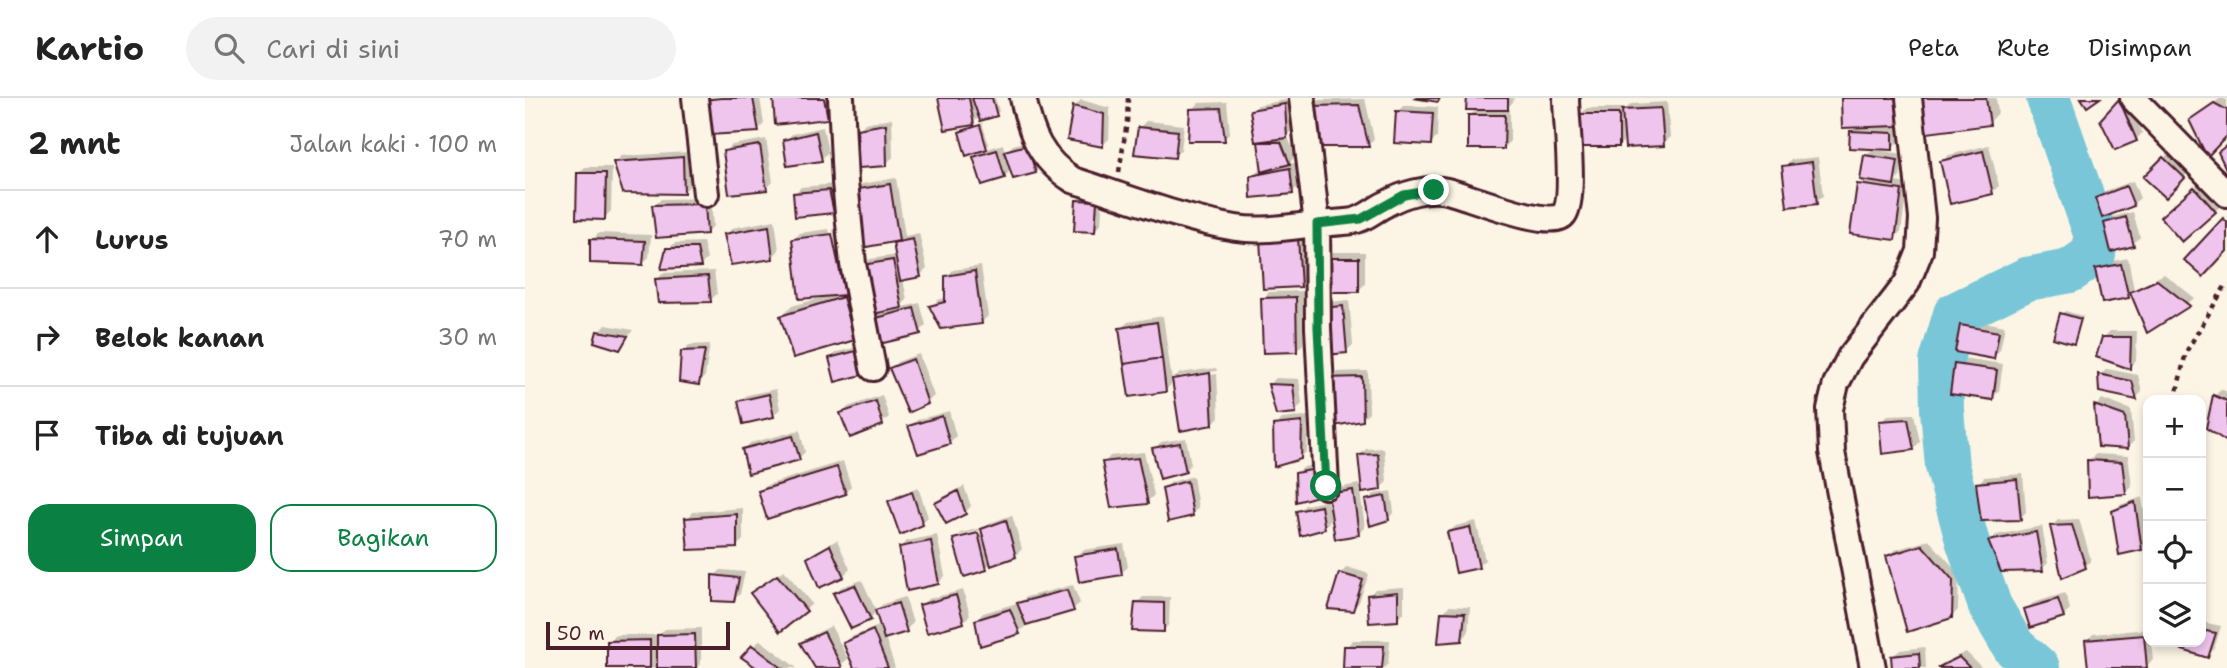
<!DOCTYPE html>
<html lang="id">
<meta charset="utf-8">
<style>
body{margin:0;font-family:"Shantell Sans",sans-serif;background:#f2f2f2;color:#222}
.controls{position:absolute;right:21px;bottom:21px;display:grid;overflow:hidden;border-radius:14px;box-shadow:0 4px 10px #0003}
.controls button{width:63px;height:63px;display:grid;place-items:center;padding:0;border:0;border-bottom:2px solid #e0e0e0;background:#fff;color:#222;font:35px sans-serif}
.scale{position:absolute;left:21px;bottom:18px;width:184px;box-sizing:border-box;padding-left:7px;border:4px solid #4a1f2b;border-top:0;font-size:19px;line-height:24px;white-space:nowrap;color:#4a1f2b;-webkit-text-stroke:5px #fcf5e5;paint-order:stroke}
.stop{position:absolute;width:21px;height:21px;margin:-16px;border:5px solid #0b8043;border-radius:50%;background:#fff}
.stop.end{background:#0b8043;border-color:#fff;box-shadow:0 2px 7px #0008}
.list{margin:0;padding:0;list-style:none}
h2{display:flex;justify-content:space-between;align-items:center;height:91px;margin:0;padding:0 28px;font-size:30px}
h2 small{font-size:23px;font-weight:400;color:#767676}
.list li{display:grid;grid-template-columns:46px 1fr auto;gap:21px;align-items:center;box-sizing:border-box;height:98px;padding:0 28px;border-top:2px solid #e0e0e0}
.list b{display:block;font-size:26px;white-space:nowrap}
.list em{font-size:23px;font-style:normal;color:#767676}
.actions{display:flex;gap:14px;padding:21px 28px}
.actions a{flex:1;padding:16px 0;border:2px solid #0b8043;border-radius:21px;text-align:center;font-size:24px;color:#0b8043}
.actions .main{background:#0b8043;color:#fff}
.icon{flex:none;width:38px;height:38px;fill:none;stroke:currentColor;stroke-width:2;stroke-linecap:round;stroke-linejoin:round}
.map{position:relative;flex:none;width:1702px;height:570px;overflow:hidden}
header{display:flex;align-items:center;gap:42px;box-sizing:border-box;height:98px;padding:0 35px;background:#fff;border-bottom:2px solid #e0e0e0}
header strong{font-size:33px}
nav{display:flex;gap:38px;margin-inline-start:auto;font-size:24px}
.search{width:490px;height:63px;background:#f2f2f2;display:flex;align-items:center;gap:18px;box-sizing:border-box;padding:0 24px;border-radius:38px;color:#767676;font-size:26px}
main{display:flex}
aside{flex:1;background:#fff}
.map>svg:first-child{display:block}
</style>
<header>
<strong>Kartio</strong>
<div class="search"><svg class="icon" aria-label="search" viewBox="0 0 24 24"><circle cx="10" cy="10" r="6"/><path d="M15 15l6 6"/></svg>Cari di sini</div>
<nav><a>Peta</a><a>Rute</a><a>Disimpan</a></nav>
</header>
<main>
<aside>
<h2>2 mnt<small>Jalan kaki · 100 m</small></h2>
<ul class="list">
<li><svg class="icon" aria-label="ahead" viewBox="0 0 24 24"><path d="M12 20V5M6 11l6-6 6 6"/></svg><div><b>Lurus</b></div><em>70 m</em></li>
<li><svg class="icon" aria-label="right" viewBox="0 0 24 24"><path d="M7 20v-9h11M14 6l5 5-5 5"/></svg><div><b>Belok kanan</b></div><em>30 m</em></li>
<li><svg class="icon" aria-label="arrive" viewBox="0 0 24 24"><path d="M6 21V4h12l-3 4 3 4H6"/></svg><div><b>Tiba di tujuan</b></div></li>
</ul>
<div class="actions"><a class="main">Simpan</a><a>Bagikan</a></div>
</aside>
<div class="map">
<svg width="1702" height="570" viewBox="0 0 1702 570">
<rect width="100%" height="100%" fill="#fcf5e5"/>
<filter id="ink" filterUnits="userSpaceOnUse"><feTurbulence type="fractalNoise" baseFrequency=".0143" numOctaves="2"/><feDisplacementMap in="SourceGraphic" scale="14" xChannelSelector="R" yChannelSelector="G"/><feConvolveMatrix kernelMatrix="1 2 1 2 8 2 1 2 1" color-interpolation-filters="sRGB"/></filter>
<g filter="url(#ink)">
<!-- shadow -->
<path fill="#0003" fill-rule="evenodd" d="M182,0H235L239,26L233,32L185,36Z
M249,0H306L309,13L302,20Z
M415,0H470L474,13L471,16L455,18L448,25Z
M943,0H989L988,4L981,11H985V43L978,50L945,18L952,10Z
M1318,0H1382V17L1370,29H1374V43L1367,50L1350,49V52L1379,56L1375,79L1370,84L1383,86L1376,133L1370,140L1334,87L1340,81L1341,58L1350,49L1326,34L1332,28Z
M1392,0H1471L1473,15L1464,25Z
M1598,0H1603L1617,35L1611,42L1578,23Z
M1696,0L1702,2V36L1682,57L1673,16Z
M766,1L768,32L762,37L771,58L763,66L771,65L774,88L767,94L727,79L734,72L738,71L735,42L727,13L733,7Z
M840,1L849,41L843,47L788,8L795,2Z
M556,2L585,10L584,41L578,47L549,9Z
M702,4L705,35L699,41L667,12L674,5Z
M1142,4L1145,39L1138,46L1101,40L1094,48L1056,16L1062,10H1102L1106,6Z
M879,7L913,9L912,39L906,45L872,14Z
M367,20L368,59L361,66L334,32L340,25Z
M621,23L659,27L656,52L649,58L614,30Z
M457,25L464,47L459,52L478,46L480,55L488,47L509,41L516,67L510,73L487,71L479,79L450,59L459,50L436,34Z
M298,29L303,54L296,61L260,43L267,36Z
M241,41L248,84L241,91L200,54L207,47Z
M1464,47L1474,88L1467,94L1417,63L1424,57Z
M164,54L165,88L158,94L90,65L96,58Z
M1645,54L1665,73L1641,98L1621,79Z
M1293,59L1298,98L1291,104L1259,69L1266,62Z
M60,69H87L86,113L79,120L54,75Z
M371,80L380,138L394,135L402,171L395,177L378,181L382,202L374,210L395,205L401,227L395,234L346,223L355,213L339,167L345,161L372,157L369,142L330,92L337,86Z
M1608,83L1615,100L1608,106L1572,101L1578,94Z
M1676,84L1696,107L1690,113H1644Z
M311,86L314,106L308,113L269,96L276,89Z
M559,96L578,97L576,126L569,133L552,102Z
M186,100L188,128L182,135L129,108L136,101Z
M1608,114L1615,139L1608,146L1581,126L1587,119Z
M250,122L254,152L248,159L201,137L207,130Z
M313,130L339,230L330,240L269,258L257,218L267,208L299,199L269,141L275,135L304,131L317,192H320L308,131Z
M779,133L781,180L775,187L737,142Z
M74,135L126,137L124,159L117,166L67,142Z
M178,144L182,161L176,167L139,169L143,151L150,145Z
M806,154H840V186L834,192L800,161Z
M1603,160L1609,192L1639,176L1670,200L1623,232L1607,194L1603,198L1572,172L1579,165Z
M456,168L463,218L456,225L407,208L413,202L422,199L421,179L428,172Z
M189,173L192,196L185,202L132,182L138,175Z
M777,193L778,246L772,252L738,201L744,194Z
M824,202L828,247L821,253L802,255L805,204Z
M1540,213L1558,218L1549,244L1537,216Z
M638,218L647,283L655,275L691,270L692,273L654,278V281L692,276L694,319L687,326L649,283L641,292L596,230L603,224Z
M1444,221L1480,228L1475,252L1468,259L1437,228Z
M81,227L108,232L95,250L74,234Z
M1585,233H1612L1611,262L1605,269L1578,240Z
M185,246L180,278L174,285L158,254L164,247Z
M337,248L343,269L336,276L306,260L312,254Z
M394,256L409,298L402,304L366,270L372,264Z
M1437,260L1478,266L1474,293L1467,300L1431,267Z
M1582,271L1613,277L1617,294L1611,300L1575,277Z
M843,273L844,315L837,321L801,281L808,274Z
M751,280L774,281L777,306L770,313L752,315L745,286Z
M251,291L255,311L248,318L215,303L222,297Z
M1696,291L1702,294L1701,342L1690,298Z
M357,297L364,319L357,325L317,316L323,309Z
M1577,301L1606,312L1609,343L1602,350L1574,347L1571,308Z
M424,313L431,338L424,345L385,329L392,322Z
M1389,316L1395,344L1389,350L1356,324L1363,317Z
M783,318L782,353L775,360L750,328L757,321Z
M275,332L280,354L274,360L219,352L225,345Z
M661,340L666,366L660,373L629,351L636,344Z
M859,350L862,384L855,390L835,357L841,351Z
M619,354L629,397L622,404L579,365L585,358Z
M1571,356L1603,358L1607,388L1601,394L1564,362Z
M318,363L326,388L320,395L235,394L242,387Z
M797,365L792,396L772,375L779,369Z
M1498,376L1501,414L1495,420L1453,386L1459,379Z
M668,378L673,410L667,416L639,391L646,384Z
M834,386L840,429L834,435L808,420L799,429L773,414L780,407L802,403L804,410H807L811,390Z
M439,388L446,408L440,415L413,406L419,399Z
M393,389L403,419L397,425L365,404L372,397Z
M866,393L869,414L863,421L842,403L849,396Z
M1617,399L1623,444L1617,450L1589,414L1595,407Z
M218,410V442L212,448L162,421L168,414Z
M487,417L497,451L490,458L467,464L461,470L430,441L436,435L461,429L465,425ZM461,431V434L435,441V437Z
M1554,421L1566,462L1560,469L1527,428L1533,422Z
M951,423L960,462L953,468L924,434L931,428Z
M1517,428L1523,465L1517,471L1465,443L1471,437Z
M412,437L420,478L413,485L376,449L382,443Z
M312,442L325,471L318,478L284,460L290,454Z
M1404,442L1434,475L1433,512L1426,519L1363,459L1370,452Z
M599,446L603,469L596,475L551,459L558,452Z
M822,469L844,476L834,504L828,511L815,476Z
M196,472L220,474L215,496L208,502L189,478Z
M259,472L287,506L280,512L227,495Z
M337,482L351,513L358,506L380,499L388,525L381,532L360,539L370,570H331L320,545L326,539L356,527L352,513L345,520L310,495L316,489Z
M548,487L555,505L548,511L500,526L501,528L494,534L452,522L458,515L492,505V507L501,499Z
M879,489V515L872,521L844,498L850,491Z
M438,492L445,517L438,524L396,507L403,501Z
M1540,495L1545,511L1538,518L1501,512L1508,505Z
M618,499H645L644,526L638,533L612,505Z
M924,508L945,509L943,535L937,542L918,515Z
M1677,524L1696,528L1689,551L1683,558L1660,551L1664,544H1676Z
M306,528L323,561L312,570H292L278,546L284,539Z
M176,530V565L172,570H84V543L91,537H131V540L140,531Z
M1623,531V544H1626L1628,562L1621,568L1565,570L1562,543L1568,536Z
M235,542L272,570H235L219,559Z
M828,542H865L863,566L859,570H820L821,549Z
M1400,549L1401,570H1369L1368,558L1375,552Z
M1441,554L1457,570H1413L1418,565Z"/>
<g fill="none" stroke-linecap="round" stroke-linejoin="round">
<!-- river -->
<path stroke="#79c6d8" stroke-width="44" d="M1513,570L1489,549L1465,508L1442,442L1422,368L1417,312L1416,264L1430,216L1502,181L1545,173L1569,156L1571,138L1523,0"/>
</g>
<!-- building -->
<path fill="#efc5ed" stroke="#4a1f2b" stroke-width="2" d="M196,0H228L234,34L183,37L178,2Z
M248,0H299L303,21L250,27Z
M413,0H444L449,27L420,32Z
M447,0H467L472,18L455,23Z
M888,0H915L913,4Z
M942,0H983V12H941Z
M1316,0H1372L1373,28L1317,30Z
M1390,0H1461L1465,27L1395,36Z
M1556,0H1575L1562,9Z
M1594,1L1612,43L1590,52L1575,22Z
M1689,5L1702,12V38L1682,59L1664,22Z
M760,6L762,40L730,44L725,12Z
M834,7L844,49H790L786,8Z
M548,8L579,16L578,49L542,42Z
M696,10L700,43H663L665,11Z
M1136,10L1139,48L1100,50L1097,12Z
M871,13L908,15L906,47L869,45Z
M1054,16H1094V49H1054Z
M943,17H980L979,51H943Z
M361,26L362,68L334,70L332,31Z
M455,27L462,51L441,58L434,34Z
M613,29L653,33L650,60L609,56Z
M1325,33L1368,35V52L1324,50Z
M291,34L297,63L262,68L258,42Z
M733,44H756L765,66L737,74Z
M235,47L242,92L204,96L198,53Z
M502,47L511,75L488,81L479,53Z
M1702,47V73L1693,54Z
M472,52L480,80L457,87L448,59Z
M1458,53L1468,96L1425,106L1415,63Z
M1339,57L1373,62L1369,87L1335,82Z
M158,59L159,96L98,95L88,64Z
M1638,59L1660,80L1641,100L1618,79Z
M1287,64L1292,106L1262,109L1257,68Z
M765,70L768,96L726,100L725,78Z
M52,75H81L80,122L51,121Z
M365,86L374,143L336,150L328,92Z
M1332,86L1377,92L1370,142L1325,136Z
M1601,88L1609,108L1577,120L1570,100Z
M1669,89L1691,114L1657,144L1635,119Z
M304,92L309,115L270,119L268,95Z
M551,102L572,103L570,134L549,133Z
M180,106L182,136L131,140L127,107Z
M1601,119L1609,148L1586,154L1579,125Z
M1698,120L1702,124V153L1678,179L1659,162Z
M244,128L248,161L206,167L199,136Z
M307,136L320,197L274,201L267,141Z
M773,139L776,189L738,191L735,141Z
M65,141L120,143L118,167L65,165Z
M388,141L396,179L375,183L368,145Z
M141,150H172L176,169L136,171Z
M798,160H834V194H798Z
M368,162L377,210L343,217L337,167Z
M1596,166L1604,200L1577,205L1570,171Z
M450,173L457,226L416,231L404,208L420,204V178Z
M183,178L186,204L133,205L130,181Z
M1632,182L1665,208L1622,235L1605,194Z
M318,199L330,242L268,260L255,218Z
M771,199L772,254L738,255L736,200Z
M818,208L822,255L800,257L796,210Z
M389,210L396,236L350,247L344,222Z
M1535,215L1556,221L1549,246L1528,240Z
M632,224L637,260L599,266L594,230Z
M1435,227L1474,234L1469,261L1430,254Z
M72,233L103,238L95,252L69,244Z
M1577,239H1606L1605,271L1571,259Z
M180,252L174,287L154,284L156,253Z
M331,253L337,277L310,284L304,260Z
M637,260L641,294L604,299L599,266Z
M388,261L403,306L383,315L364,270Z
M1429,266L1472,272L1468,302L1425,296Z
M685,275L688,327L655,333L647,281Z
M1573,276L1607,283L1612,302L1574,294Z
M837,279L838,323L802,329L799,280Z
M743,286L768,287L771,315L751,317Z
M244,296L249,319L218,326L213,303Z
M1688,297L1702,303V344L1681,330Z
M351,303L358,327L325,340L315,315Z
M1569,307L1600,318L1603,351L1573,349Z
M417,318L425,346L393,356L383,328Z
M1383,321L1389,352L1357,356L1354,323Z
M777,324L776,361L749,369L748,327Z
M268,338L275,362L223,376L217,351Z
M655,345L661,374L635,381L627,350Z
M853,356L856,392L837,395L833,357Z
M613,360L623,406L586,410L577,364Z
M1562,362L1597,364L1601,396L1563,399Z
M312,369L321,396L242,421L233,393Z
M791,371L793,398L771,404L770,375Z
M1492,381L1496,422L1456,423L1451,385Z
M662,383L668,418L643,424L637,390Z
M828,392L834,437L810,441L803,396Z
M433,393L441,416L421,426L410,405Z
M387,394L398,427L375,437L363,403Z
M860,398L864,422L845,428L840,402Z
M1610,404L1617,452L1594,457L1587,413Z
M796,408L800,431L775,438L771,413Z
M212,416V450L163,452L160,420Z
M481,422L491,459L466,468L456,431Z
M1547,427L1561,470L1537,480L1525,428Z
M945,429L954,470L931,475L922,434Z
M1511,434L1518,473L1476,474L1463,443Z
M453,435L462,472L439,479L428,441Z
M406,443L414,486L382,493L374,449Z
M305,447L319,479L294,490L282,460Z
M1397,447L1428,482L1427,520L1382,534L1361,458Z
M593,451L597,477L554,484L549,458Z
M814,475L838,482L828,513L803,511Z
M187,477L214,480L209,504L187,503Z
M252,477L282,513L255,534L225,495Z
M330,487L346,522L326,531L308,495Z
M542,492L549,513L501,527L492,505Z
M873,494V523L844,525L842,497Z
M431,497L439,525L402,535L394,507Z
M1533,501L1539,519L1505,530L1499,511Z
M610,504L639,505V534L607,533Z
M373,505L382,534L359,541L350,512Z
M485,511L495,536L455,548L450,522Z
M916,514L940,515L937,543L913,545Z
M348,532L363,570H329L318,545Z
M1676,532L1691,535L1683,560L1657,552L1662,544H1676Z
M299,534L317,569L315,570H290L275,545Z
M170,536L171,570H132V537Z
M1619,537L1622,570H1563L1560,542Z
M125,542V570H82V543Z
M227,547L257,570H232L216,559Z
M819,548H859L857,570H818Z
M1394,555L1395,570H1367L1366,558Z
M1434,559L1445,570H1412Z"/>
<g fill="none" stroke-linecap="round" stroke-linejoin="round">
<defs>
<path id="minor" d="M170,0L181,96
M316,0L320,84L328,166L348,270
M498,0C506,36 515,61 548,82C601,99 656,121 711,130C737,134 765,129 791,126C803,125 816,125 828,123C840,121 850,111 861,106C878,96 902,89 922,93C941,97 1028,133 1039,116C1051,100 1041,23 1041,0
M777,0L792,126L793,230L801,388
M1608,0L1702,96
M1348,570L1307,354L1305,311L1311,286L1325,259L1382,185L1395,153L1397,120L1384,0"/>
</defs>
<!-- minor casing -->
<use href="#minor" stroke="#4a1f2b" stroke-width="30"/>
<!-- path -->
<path stroke="#4a1f2b" stroke-width="4.5" stroke-dasharray="5 5" stroke-linecap="butt" d="M594,74L602,24L603,0
M1650,302L1661,254L1702,185"/>
<!-- minor -->
<use href="#minor" stroke="#fcf5e5" stroke-width="24"/>
</g>
</g>
<g fill="none" stroke-linecap="round" stroke-linejoin="round" filter="url(#ink)">
<!-- route -->
<path stroke="#0b8043" stroke-width="9" d="M801,388L793,230L792,126L836,121L879,97L909,92"/>
</g>
</svg>
<div class="controls">
<button>+</button>
<button>−</button>
<button><svg class="icon" aria-label="locate" viewBox="0 0 24 24"><circle cx="12" cy="12" r="6"/><path d="M12 2v4M12 18v4M2 12h4M18 12h4"/></svg></button>
<button><svg class="icon" aria-label="layers" viewBox="0 0 24 24"><path d="M12 4l9 5-9 5-9-5zM3 14l9 5 9-5"/></svg></button>
</div>
<div class="scale">50 m</div>
<div class="stop" style="left:801px;top:388px"></div>
<div class="stop end" style="left:909px;top:92px"></div>
</div>
</main>
